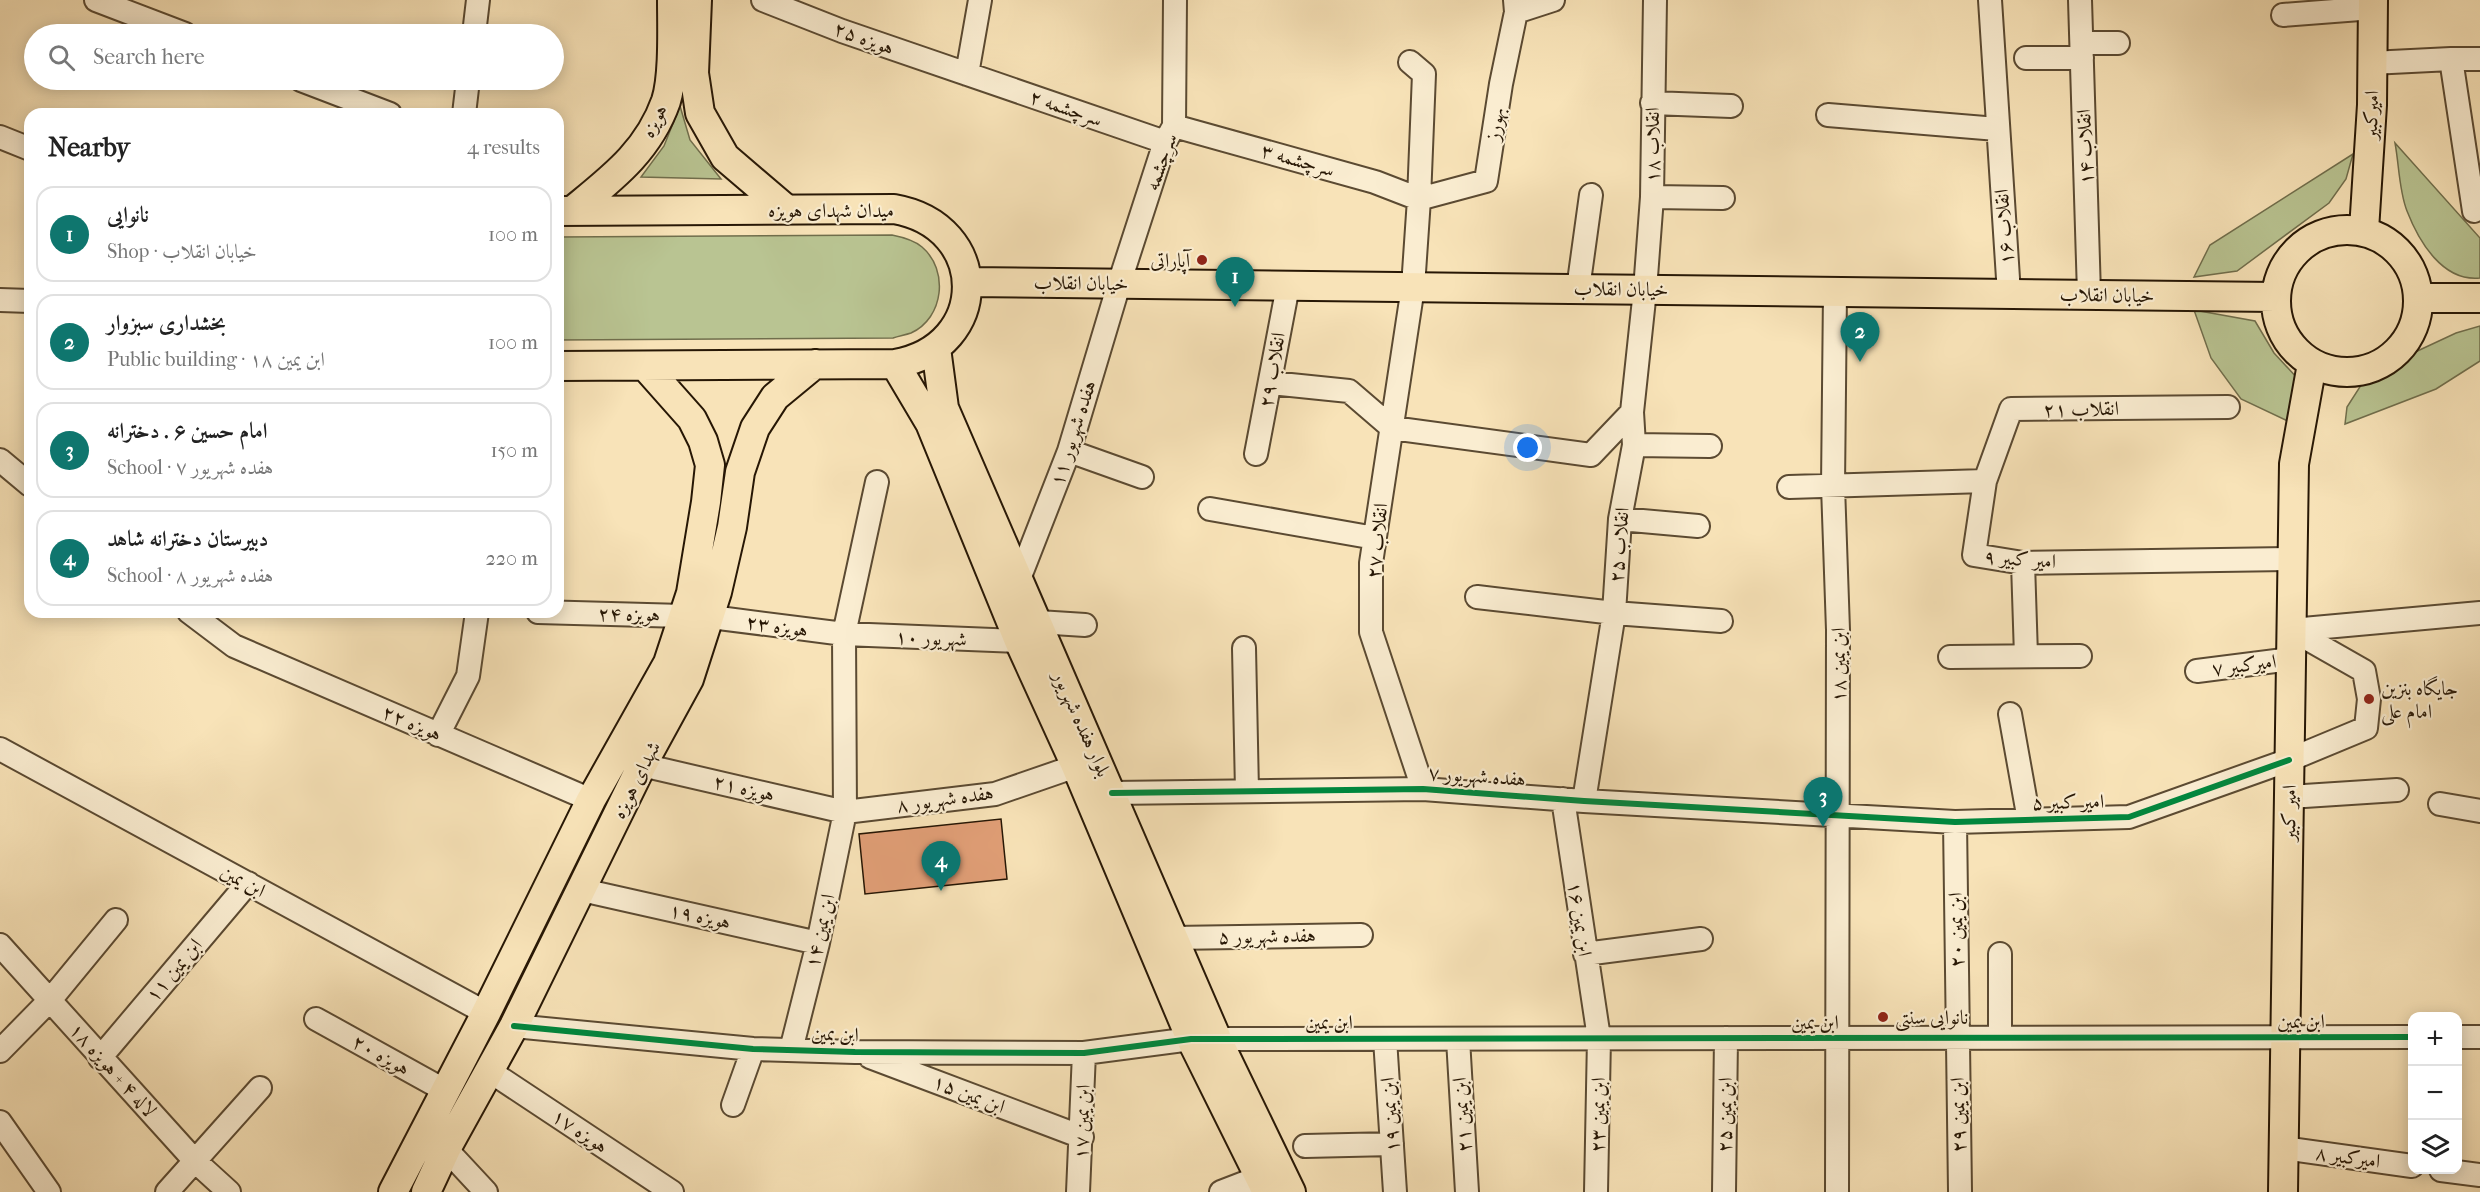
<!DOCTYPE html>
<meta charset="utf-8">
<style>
body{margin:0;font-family:"IM FELL French Canon",Amiri,serif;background:#f6f6f6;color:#222}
.controls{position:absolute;right:18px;bottom:18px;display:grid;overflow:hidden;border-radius:12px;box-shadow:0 3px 15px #0003}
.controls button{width:54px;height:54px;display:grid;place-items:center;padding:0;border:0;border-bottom:2px solid #e0e0e0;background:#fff;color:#222;font:30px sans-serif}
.you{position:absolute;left:1528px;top:448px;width:21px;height:21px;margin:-15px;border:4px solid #fff;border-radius:50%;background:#1a73e8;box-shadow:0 0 0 9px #1a73e833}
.badge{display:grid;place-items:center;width:39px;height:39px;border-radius:50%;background:#0f766e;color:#fff;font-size:20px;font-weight:700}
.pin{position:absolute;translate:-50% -50px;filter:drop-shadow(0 2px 3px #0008)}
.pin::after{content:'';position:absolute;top:32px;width:21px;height:18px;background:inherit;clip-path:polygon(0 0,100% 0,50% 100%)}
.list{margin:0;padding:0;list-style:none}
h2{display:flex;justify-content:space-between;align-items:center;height:78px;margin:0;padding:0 24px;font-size:26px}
h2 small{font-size:20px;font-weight:400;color:#767676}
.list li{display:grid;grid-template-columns:39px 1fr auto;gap:18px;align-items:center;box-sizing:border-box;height:96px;margin:0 12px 12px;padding:0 12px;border:2px solid #e0e0e0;border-radius:18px}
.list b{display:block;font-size:22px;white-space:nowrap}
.list p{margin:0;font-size:20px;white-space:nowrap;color:#767676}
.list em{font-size:20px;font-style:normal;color:#767676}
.icon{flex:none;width:33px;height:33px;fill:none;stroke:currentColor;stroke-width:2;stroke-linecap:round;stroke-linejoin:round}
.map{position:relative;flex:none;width:2480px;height:1192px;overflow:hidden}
.search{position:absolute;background:#fff;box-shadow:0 3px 15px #0003;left:24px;top:24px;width:540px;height:66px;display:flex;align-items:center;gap:15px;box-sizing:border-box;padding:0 21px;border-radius:33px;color:#767676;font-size:22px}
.panel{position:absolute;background:#fff;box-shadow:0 3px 15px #0003;left:24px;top:108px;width:540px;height:510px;border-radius:18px}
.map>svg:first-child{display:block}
</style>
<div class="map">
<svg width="2480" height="1192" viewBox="0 0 2480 1192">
<rect width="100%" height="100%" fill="#f8e3b8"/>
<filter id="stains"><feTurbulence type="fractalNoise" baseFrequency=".00333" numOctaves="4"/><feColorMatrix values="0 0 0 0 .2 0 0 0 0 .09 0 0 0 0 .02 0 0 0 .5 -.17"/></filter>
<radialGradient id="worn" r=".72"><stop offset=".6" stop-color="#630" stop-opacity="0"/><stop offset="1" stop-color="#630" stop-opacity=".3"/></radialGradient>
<!-- green -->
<path fill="#b9c492" stroke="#706e4c" stroke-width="1.5" d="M680,106L690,140L721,179L641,177L664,146Z
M2395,143L2480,238V278C2443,282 2419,242 2407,211C2399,191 2399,164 2395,143Z
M2353,154L2346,179L2329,203L2237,271L2194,277L2210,245Z
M892,235C902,237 914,240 922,247C949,270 944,318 911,333C905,335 899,336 893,338L558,340V237Z
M2194,310L2255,321L2274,353L2299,380L2292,423L2241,399L2211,358Z
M2480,326V361L2436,389L2345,424L2347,407L2363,382L2411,354L2456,333Z"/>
<!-- building -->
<path fill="#e09e76" stroke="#271705" stroke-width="1.5" d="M1001,819L1007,879L865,894L859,834Z"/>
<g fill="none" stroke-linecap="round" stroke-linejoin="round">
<defs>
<path id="minor" d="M96,0L185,34
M763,0L842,31L1165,142
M1990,0L2009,294
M2080,0L2089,294
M1516,12L1553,0
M2283,15L2373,8
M474,34L478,0
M2082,43H2118
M2026,58H2082
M2451,59H2480
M1410,62L1424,74L1419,199L1413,287L1371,563V632L1423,789
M2371,63L2451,59L2474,211
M967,74L980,0
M301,80L390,114
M1652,103L1731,106
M464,114L468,80
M1828,115L1997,129
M1174,126L1375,182L1419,199
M0,137L30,149
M1652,197L1723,198
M1419,199L1486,181L1501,84L1516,12L1515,0
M1578,289L1591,195
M1835,292L1833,486L1838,630L1837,1192
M0,300L30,301
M1271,383L1349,391L1392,428L1591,455L1632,412
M1634,445L1710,446
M1069,451L1142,477
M1256,454L1288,286
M0,460L30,485
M1985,481L2011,409L2228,407
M1789,487L1985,481L1974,555L2023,563L2293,559
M1210,509L1375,538
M1620,519L1698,526
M2023,563L2026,656
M1019,579L1069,451L1119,284L1165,142L1174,126L1175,0
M1477,597L1614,613L1721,621
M189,612L234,646L591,800
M538,612L683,616
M711,617L844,634L1019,641
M1038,622L1085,625
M2292,630L2480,613
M1244,648L1247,791
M1950,657L2080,656
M2197,671L2291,659
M2010,714L2029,820
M438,735L468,676L477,612
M0,749L486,1013
M642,765L845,812L995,794L1076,766
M1112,793L1423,789L1584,801L1955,822L2129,817L2289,760L2366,728L2369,699L2364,671L2292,630
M2289,797L2397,790
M1563,799L1599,1038L1596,1192
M1584,801L1614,613L1620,519L1634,445L1632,412L1645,290L1652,197L1655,0
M2440,804L2480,811
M1955,822L1960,1191
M582,890L818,943
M1173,938L1361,935
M0,945L195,1161L229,1192
M1585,954L1701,939
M2000,954V1038
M316,1019L446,1091
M514,1026L753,1049L855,1052L1084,1053L1191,1039H1217L2412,1037
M2458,1037H2480
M1385,1039L1395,1192
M1458,1039L1467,1192
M791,1050L818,943L845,812L844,634L877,482
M0,1051L51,999L116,920
M870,1057L1082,1137
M100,1058L248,883
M488,1070L672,1192
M733,1105L753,1049
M0,1122L49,1192
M1305,1146L1392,1144
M2283,1148L2412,1166
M446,1149L486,1192
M2441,1170L2480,1175
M167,1192L260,1088
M1078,1192L1084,1053
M1221,1192L1260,1177
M1724,1192L1726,1038"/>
<path id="major" d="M697,0L694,73L700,113L725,157L787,210
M558,211L894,209C991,226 991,347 895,364L558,366
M572,211C611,179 648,152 666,101C674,76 672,27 672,0
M2276 301a71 71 0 1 1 142 0a71 71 0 1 1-142 0Z
M2364,230L2372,105L2373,0
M967,282L2275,297
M2420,298H2480
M936,348L944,408L1217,1039L1291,1192
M895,364L930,423L1019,641L1076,766L1191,1039L1267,1192
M393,1192L486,1013L591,800L668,663L691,593L706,502L710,465L703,441L692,419L645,366
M426,1192L446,1149L514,1026L642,765L689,679L717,592L732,527L740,472L755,428L775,397L815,364
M2283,1192L2294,464L2312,364"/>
</defs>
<!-- minor casing -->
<use href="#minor" stroke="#5b4a32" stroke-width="26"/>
<!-- major casing -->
<use href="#major" stroke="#271705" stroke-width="32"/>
<!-- minor -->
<use href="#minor" stroke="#faedd1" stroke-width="22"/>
<!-- major -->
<use href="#major" stroke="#f8e3b8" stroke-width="28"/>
<defs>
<path id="cycleway" d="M1112,793L1423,789L1584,801L1955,822L2129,817L2289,760
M514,1026L753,1049L855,1052L1084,1053L1191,1039H1217L2412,1037"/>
</defs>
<!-- cycleway casing -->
<use href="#cycleway" stroke="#faedd1" stroke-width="10"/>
<!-- cycleway -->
<use href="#cycleway" stroke="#00873e" stroke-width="6"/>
</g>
<!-- markers -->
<g fill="#8f2418" stroke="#faedd1" stroke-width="2">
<circle cx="1202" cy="260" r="6"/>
<circle cx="2369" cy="699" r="6"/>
<circle cx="1883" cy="1017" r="6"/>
</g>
<g text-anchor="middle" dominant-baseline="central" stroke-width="4.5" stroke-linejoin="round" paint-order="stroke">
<!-- street labels -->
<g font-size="20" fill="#271705" stroke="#faedd1">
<text transform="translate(864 38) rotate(20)">هویزه ۲۵</text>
<text transform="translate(1066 108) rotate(19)">سرچشمه ۲</text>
<text transform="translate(2371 115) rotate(-88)">امیرکبیر</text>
<text transform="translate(654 121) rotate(-63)">هویزه</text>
<text transform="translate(1495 124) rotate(-81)">بهورز</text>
<text transform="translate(1652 145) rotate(-90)">انقلاب ۱۸</text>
<text transform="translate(2085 147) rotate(-92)">انقلاب ۱۴</text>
<text transform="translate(1298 160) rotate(16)">سرچشمه ۳</text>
<text transform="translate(1161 162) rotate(-70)">سرچشمه</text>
<text x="831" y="210">میدان شهدای هویزه</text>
<text transform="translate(2004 227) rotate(-94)">انقلاب ۱۶</text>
<text transform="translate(1081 283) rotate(1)">خیابان انقلاب</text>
<text transform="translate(1621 289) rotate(1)">خیابان انقلاب</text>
<text transform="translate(2107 295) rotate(1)">خیابان انقلاب</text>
<text transform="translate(1272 370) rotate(-80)">انقلاب ۲۹</text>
<text transform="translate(2081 409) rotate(-1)">انقلاب ۲۱</text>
<text transform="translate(1073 433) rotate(-72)">هفده شهریور ۱۱</text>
<text transform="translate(1377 541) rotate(-84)">انقلاب ۲۷</text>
<text transform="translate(1619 545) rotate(-85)">انقلاب ۲۵</text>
<text transform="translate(2020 559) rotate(4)">امیر کبیر ۹</text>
<text transform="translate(629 614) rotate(1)">هویزه ۲۴</text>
<text transform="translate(777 626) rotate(8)">هویزه ۲۳</text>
<text transform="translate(931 638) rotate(2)">شهریور ۱۰</text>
<text transform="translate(1838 665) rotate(-90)">ابن یمین ۱۸</text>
<text transform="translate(2244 665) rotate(-7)">امیرکبیر ۷</text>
<text transform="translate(412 723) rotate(23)">هویزه ۲۲</text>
<text transform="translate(1082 724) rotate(66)">بلوار هفده شهریور</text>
<text transform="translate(1477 776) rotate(4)">هفده شهریور ۷</text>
<text transform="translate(636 780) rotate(-63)">شهدای هویزه</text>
<text transform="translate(744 788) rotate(13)">هویزه ۲۱</text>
<text transform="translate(945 799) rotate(-8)">هفده شهریور ۸</text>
<text transform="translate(2068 802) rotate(-1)">امیر کبیر ۵</text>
<text transform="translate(2289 813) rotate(-89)">امیر کبیر</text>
<text transform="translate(243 881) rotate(28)">ابن یمین</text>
<text transform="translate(700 916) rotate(12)">هویزه ۱۹</text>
<text transform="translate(1580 919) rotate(82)">ابن یمین ۱۶</text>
<text transform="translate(1956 930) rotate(-91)">ابن یمین ۲۰</text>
<text transform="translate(820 931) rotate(-77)">ابن یمین ۱۴</text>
<text transform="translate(1267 936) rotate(-1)">هفده شهریور ۵</text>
<text transform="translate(174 970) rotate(-50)">ابن یمین ۱۱</text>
<text x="2301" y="1021">ابن یمین</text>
<text x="1329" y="1022">ابن یمین</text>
<text x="1815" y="1022">ابن یمین</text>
<text transform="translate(835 1034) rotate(2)">ابن یمین</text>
<text transform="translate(381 1055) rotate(29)">هویزه ۲۰</text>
<text transform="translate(113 1070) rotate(48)">لاله ۴ + هویزه ۱۸</text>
<text transform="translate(969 1094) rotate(21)">ابن یمین ۱۵</text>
<text transform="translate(1390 1115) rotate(-94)">ابن یمین ۱۹</text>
<text transform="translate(1462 1115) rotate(-94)">ابن یمین ۲۱</text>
<text transform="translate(1598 1115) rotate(-89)">ابن یمین ۲۳</text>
<text transform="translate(1725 1115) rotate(-89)">ابن یمین ۲۵</text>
<text transform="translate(1958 1115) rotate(-91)">ابن یمین ۲۹</text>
<text transform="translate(1082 1122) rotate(-88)">ابن یمین ۱۷</text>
<text transform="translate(580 1131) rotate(34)">هویزه ۱۷</text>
<text transform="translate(2348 1157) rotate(8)">امیرکبیر ۸</text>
</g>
<!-- poi labels -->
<g font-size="20" fill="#271705" stroke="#faedd1" text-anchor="start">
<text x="1190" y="260" text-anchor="end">آپاراتی</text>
<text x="2381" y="688">جایگاه بنزین<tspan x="2381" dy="23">امام علی</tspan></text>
<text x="1895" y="1017">نانوایی سنتی</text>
</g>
</g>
<rect width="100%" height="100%" filter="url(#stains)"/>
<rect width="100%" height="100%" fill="url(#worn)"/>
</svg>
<div class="controls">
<button>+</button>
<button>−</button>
<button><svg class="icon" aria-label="layers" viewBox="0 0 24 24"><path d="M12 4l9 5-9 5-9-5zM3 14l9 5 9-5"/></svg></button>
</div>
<div class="you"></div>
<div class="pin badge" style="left:1235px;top:307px">1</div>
<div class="pin badge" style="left:1860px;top:362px">2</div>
<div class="pin badge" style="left:1823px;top:827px">3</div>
<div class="pin badge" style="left:941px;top:891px">4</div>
<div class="search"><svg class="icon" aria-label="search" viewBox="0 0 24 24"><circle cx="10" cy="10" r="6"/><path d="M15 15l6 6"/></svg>Search here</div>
<section class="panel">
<h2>Nearby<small>4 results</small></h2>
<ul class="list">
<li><span class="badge">1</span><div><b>نانوایی</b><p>Shop · خیابان انقلاب</p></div><em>100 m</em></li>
<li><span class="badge">2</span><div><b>بخشداری سبزوار</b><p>Public building · ابن یمین ۱۸</p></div><em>100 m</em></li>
<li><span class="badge">3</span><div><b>امام حسین ۶ . دخترانه</b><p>School · هفده شهریور ۷</p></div><em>150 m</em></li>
<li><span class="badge">4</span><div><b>دبیرستان دخترانه شاهد</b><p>School · هفده شهریور ۸</p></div><em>220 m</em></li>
</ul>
</section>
</div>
